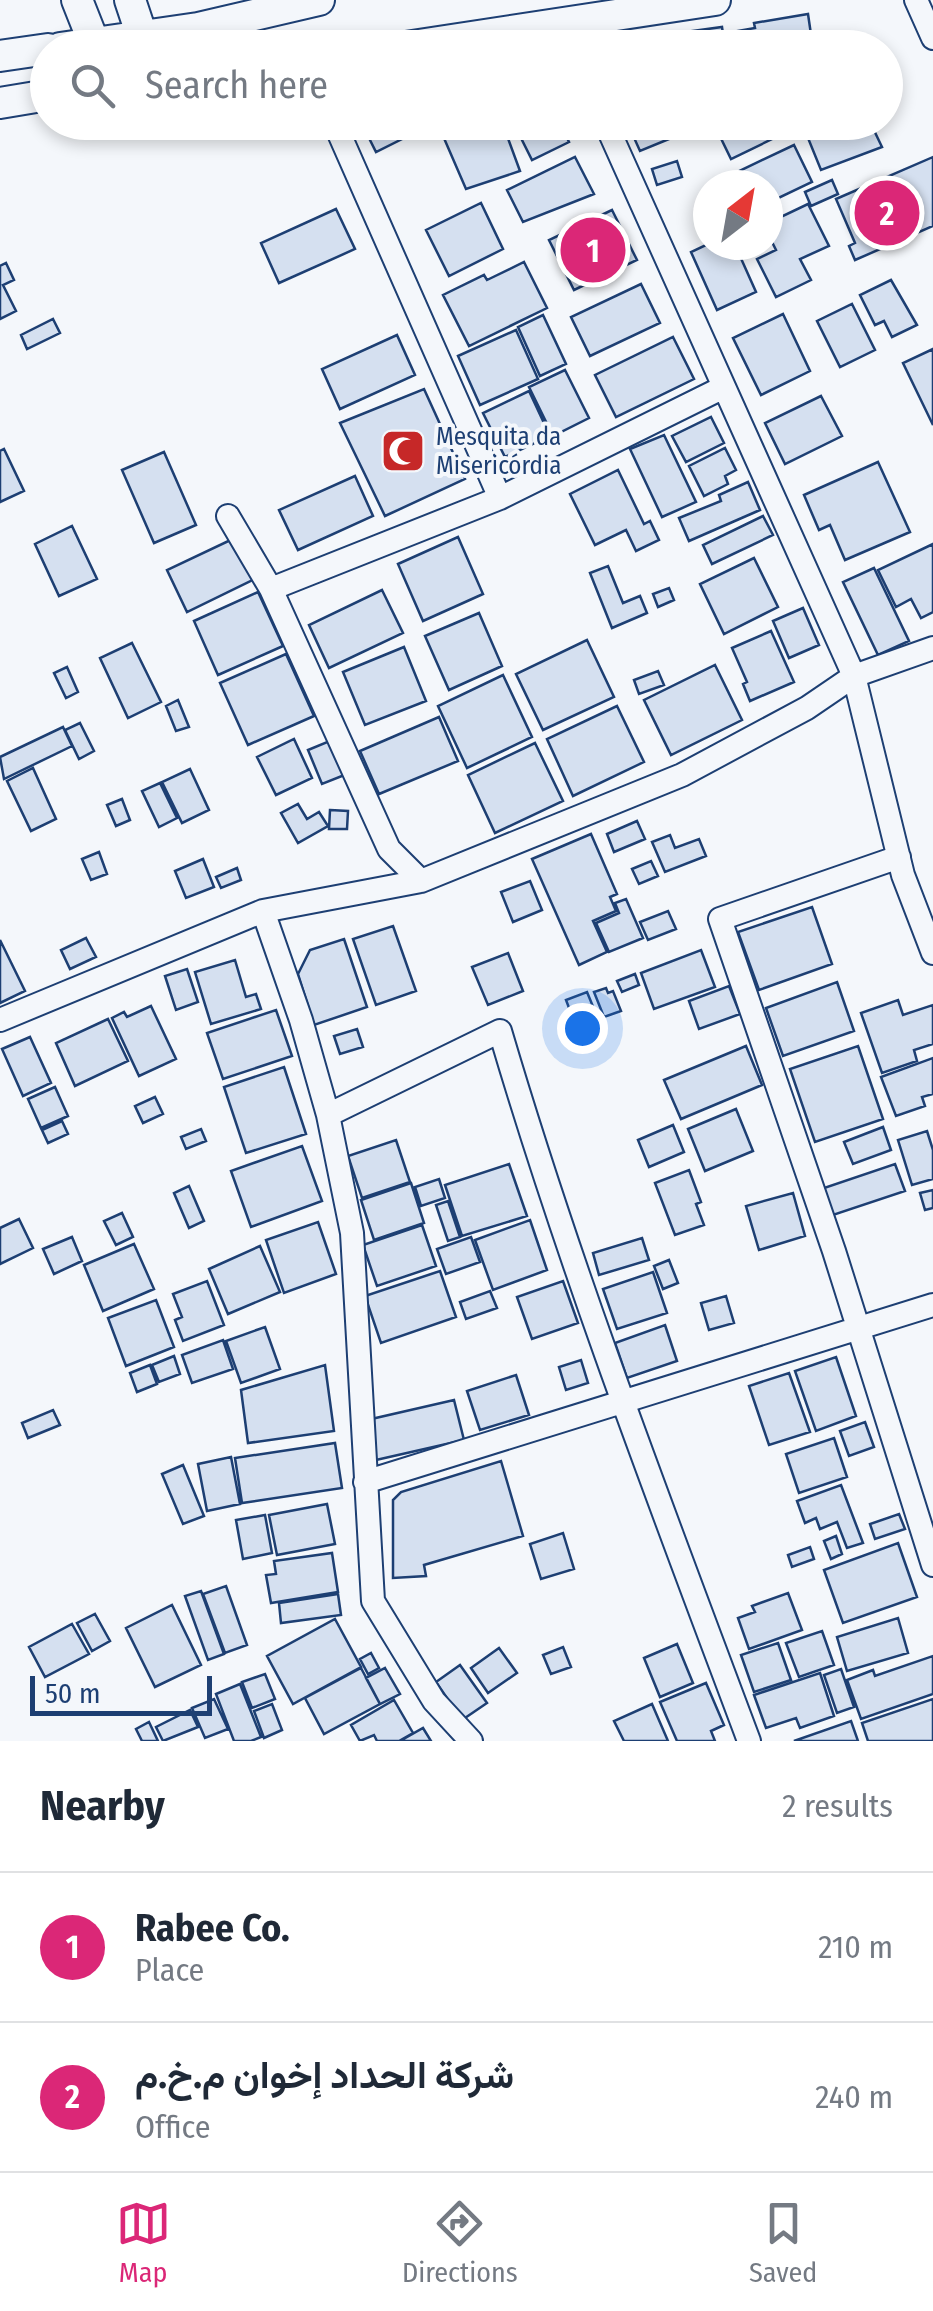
<!DOCTYPE html>
<meta charset="utf-8">
<style>
body{margin:0;font-family:"Fira Sans Condensed",Vazirmatn,sans-serif;background:#f2f2f3;color:#1f2937}
.compass{position:absolute;left:693px;top:170px;width:90px;height:90px;border-radius:50%;background:#fff;box-shadow:0 5px 15px #0003;rotate:31deg}
.scale{position:absolute;left:30px;bottom:25px;width:182px;box-sizing:border-box;padding-left:10px;border:5px solid #1d3f73;border-top:0;font-size:28px;line-height:35px;white-space:nowrap;color:#1d3f73;-webkit-text-stroke:8px #f4f7fb;paint-order:stroke}
.you{position:absolute;left:582px;top:1028px;width:35px;height:35px;margin:-25px;border:8px solid #fff;border-radius:50%;background:#1a73e8;box-shadow:0 0 0 15px #1a73e833}
.badge{display:grid;place-items:center;width:65px;height:65px;border-radius:50%;background:#db2777;color:#fff;font-size:32px;font-weight:700}
.pin{position:absolute;translate:-50% -50%;border:5px solid #fff;box-shadow:0 2px 10px #0006}
.list{margin:0;padding:0;list-style:none}
h2{display:flex;justify-content:space-between;align-items:center;height:130px;margin:0;padding:0 40px;font-size:42px}
h2 small{font-size:32px;font-weight:400;color:#747a83}
.list li{display:grid;grid-template-columns:65px 1fr auto;gap:30px;align-items:center;box-sizing:border-box;height:150px;padding:0 40px;border-top:2px solid #e0e1e3}
.list b{display:block;font-size:38px;white-space:nowrap}
.list p{margin:0;font-size:32px;white-space:nowrap;color:#747a83}
.list em{font-size:32px;font-style:normal;color:#747a83}
.icon{flex:none;width:55px;height:55px;fill:none;stroke:currentColor;stroke-width:2;stroke-linecap:round;stroke-linejoin:round}
.map{position:relative;flex:none;width:933px;height:1741px;overflow:hidden}
.search{position:absolute;background:#fff;box-shadow:0 5px 15px #0003;left:30px;right:30px;top:30px;height:110px;display:flex;align-items:center;gap:25px;box-sizing:border-box;padding:0 35px;border-radius:55px;color:#747a83;font-size:38px}
.sheet{height:430px;background:#fff}
nav{display:flex;justify-content:space-around;align-items:center;box-sizing:border-box;height:140px;border-top:2px solid #e0e1e3;background:#fff;font-size:28px;color:#747a83}
nav a{display:grid;justify-items:center;gap:5px}
nav .on{color:#db2777}
.map>svg:first-child{display:block}
</style>
<div class="map">
<svg width="933" height="1741" viewBox="0 0 933 1741">
<rect width="100%" height="100%" fill="#f4f7fb"/>
<!-- building -->
<path fill="#d5e0f0" stroke="#1d3f73" stroke-width="2.5" d="M808,14L813,48H734L732,32L755,28L754,23Z
M722,27L725,48H614L621,41Z
M886,50L900,89L886,93Z
M361,122H431L432,124L376,152Z
M437,122H502L520,171L466,189Z
M513,122H559L569,142L532,160Z
M652,122H662L669,139L640,151L631,131Z
M713,122H792L795,128L731,159Z
M845,122H870L882,147L821,170L808,138Z
M794,145L812,182L768,203V185H741L735,173Z
M575,157L594,194L523,222L507,190Z
M933,157V226L855,260L849,246L855,243L836,199Z
M677,161L682,177L657,185L652,169Z
M832,180L838,194L811,206L805,192Z
M481,203L503,249L449,276L426,230Z
M808,204L829,246L800,259L811,280L776,297L757,259L776,250L768,234V223Z
M336,209L355,249L279,283L261,243Z
M612,210L637,260L574,290L549,240Z
M708,244L735,245L756,292L717,310L691,252Z
M524,262L547,308L469,346L443,295L484,275L487,280Z
M6,263L14,280L3,285L16,311L0,319V266Z
M891,280L917,325L892,337L884,321L875,325L860,295Z
M641,284L660,323L590,356L571,317Z
M852,304L875,350L840,367L817,321Z
M783,314L810,371L761,395L733,338Z
M543,315L566,364L540,376L518,327Z
M53,319L60,333L27,349L21,335Z
M516,330L538,379L480,405L458,356Z
M397,335L415,375L340,409L322,369Z
M673,337L694,379L616,417L595,375Z
M933,349V425L903,363Z
M565,370L589,418L553,436L529,387Z
M424,389L465,479L385,516L340,423Z
M529,391L550,436L505,457L483,413Z
M821,396L842,436L785,464L765,423Z
M711,417L724,443L686,462L672,436Z
M664,435L696,502L662,517L630,449Z
M725,448L736,470L725,476L728,484L704,496L689,466Z
M4,449L24,491L0,502V451Z
M164,452L196,525L154,543L122,470Z
M878,462L910,532L845,560L830,525L819,530L804,495Z
M618,470L644,524L650,521L659,540L636,551L626,530L595,545L570,494Z
M355,476L373,516L298,550L279,510Z
M748,482L760,510L689,541L679,518L721,501L719,495Z
M763,516L773,535L712,564L703,545Z
M72,526L97,579L59,596L35,544Z
M239,536L259,577L187,612L167,570Z
M458,537L483,594L423,621L398,564Z
M933,544V612L921,618L911,599L896,607L878,570Z
M754,558L778,607L724,634L700,584Z
M608,566L623,603L640,596L647,613L612,628L590,573Z
M874,568L909,641L878,655L843,582Z
M669,588L674,600L658,607L653,594Z
M382,590L403,633L329,668L309,625Z
M258,592L283,646L218,675L194,621Z
M803,608L819,645L789,658L773,621Z
M479,613L502,666L449,690L425,636Z
M771,631L794,682L750,701L743,684L747,682L732,648Z
M587,640L614,697L543,730L516,674Z
M132,643L161,702L128,718L100,658Z
M404,647L426,701L365,725L343,672Z
M286,654L314,716L248,745L220,683Z
M715,665L742,720L671,755L644,700Z
M67,667L78,692L66,698L54,673Z
M658,671L664,685L639,694L634,680Z
M503,675L532,737L467,768L438,706Z
M178,700L189,727L176,731L166,706Z
M617,706L644,762L573,796L547,739Z
M439,717L458,761L379,794L360,751Z
M80,723L94,751L79,759L65,730Z
M63,727L72,746L4,779L0,757Z
M294,739L312,778L276,795L257,757Z
M332,740L347,774L322,784L308,750Z
M535,743L563,801L495,833L468,775Z
M33,768L56,819L31,831L7,781Z
M190,769L209,810L182,823L162,782Z
M160,783L177,818L159,827L142,791Z
M122,799L130,820L116,826L107,805Z
M298,804L307,819L319,812L328,826L298,843L281,813Z
M330,810L348,811L347,829H329Z
M637,821L645,839L614,852L607,834Z
M591,834L617,894L610,897L616,911L593,921L607,952L579,965L532,859Z
M670,835L675,848L699,839L706,856L665,872L652,842Z
M99,852L107,874L91,880L82,859Z
M203,859L214,887L186,898L175,871Z
M651,861L658,876L639,884L632,869Z
M237,868L241,880L221,888L216,877Z
M530,881L542,910L513,922L501,892Z
M626,899L643,938L609,952L596,923L619,913L615,903Z
M812,907L832,964L759,990L738,932Z
M668,911L676,929L648,940L640,922Z
M393,926L416,991L376,1005L353,939Z
M86,938L96,957L70,969L61,950Z
M344,939L367,1007L314,1025L298,974L310,950Z
M0,940L25,991L0,1003Z
M701,950L715,987L654,1009L641,973Z
M508,953L523,991L488,1005L472,967Z
M235,960L246,997L256,994L261,1009L211,1024L195,972Z
M187,969L198,1002L176,1010L165,976Z
M635,974L639,985L622,992L617,981Z
M837,982L854,1031L783,1056L766,1008Z
M729,986L740,1014L699,1029L689,1001Z
M606,988L608,993L613,991L621,1011L604,1017L594,992Z
M587,992L601,1026L579,1034L566,1000Z
M898,1000L903,1015L933,1005V1044L914,1050L917,1061L882,1073L861,1013Z
M151,1006L176,1059L139,1076L112,1018L124,1012L127,1017Z
M276,1010L292,1056L223,1079L207,1033Z
M108,1019L128,1061L75,1086L56,1043Z
M357,1029L363,1047L340,1054L334,1036Z
M30,1037L51,1083L23,1096L2,1049Z
M746,1046L762,1085L681,1119L664,1080Z
M858,1046L883,1119L815,1142L790,1069Z
M933,1058V1094L922,1097L925,1106L896,1116L881,1077Z
M284,1067L306,1134L246,1153L224,1087Z
M55,1087L68,1116L41,1128L28,1099Z
M155,1097L163,1114L143,1123L135,1106Z
M736,1109L753,1151L705,1171L688,1129Z
M62,1121L68,1134L48,1143L42,1130Z
M673,1125L684,1152L649,1167L638,1140Z
M883,1127L891,1150L853,1164L844,1142Z
M201,1129L206,1141L186,1149L181,1137Z
M927,1131L933,1150V1179L912,1185L898,1140Z
M396,1140L410,1182L362,1198L348,1156Z
M302,1146L322,1201L251,1227L231,1171Z
M509,1164L527,1216L462,1236L445,1185Z
M895,1164L905,1191L833,1215L824,1188Z
M689,1170L701,1202L696,1204L704,1225L675,1235L655,1183Z
M439,1179L445,1198L421,1206L415,1187Z
M411,1183L424,1223L374,1240L361,1200Z
M189,1186L204,1221L189,1228L174,1193Z
M933,1190V1208L925,1210L920,1193Z
M793,1193L805,1236L759,1250L746,1206Z
M448,1201L460,1237L448,1241L436,1205Z
M122,1213L133,1237L116,1245L104,1221Z
M19,1219L33,1248L0,1264V1228Z
M530,1220L547,1270L493,1290L475,1240Z
M318,1222L336,1274L284,1293L266,1240Z
M422,1225L436,1266L377,1286L363,1245Z
M72,1237L82,1261L54,1274L43,1249Z
M471,1237L480,1262L446,1274L437,1249Z
M642,1238L649,1260L599,1275L593,1253Z
M134,1244L154,1289L103,1311L84,1265Z
M260,1246L280,1292L228,1314L209,1269Z
M669,1260L678,1283L663,1289L654,1266Z
M440,1271L456,1317L381,1343L365,1296Z
M653,1272L667,1313L617,1329L603,1289Z
M207,1281L224,1325L183,1341L175,1320L182,1317L173,1294Z
M563,1281L578,1323L532,1339L517,1297Z
M490,1291L497,1308L466,1319L460,1302Z
M726,1296L734,1323L709,1330L701,1303Z
M156,1300L174,1347L126,1366L108,1318Z
M665,1325L677,1361L627,1378L615,1343Z
M265,1327L280,1369L241,1383L226,1341Z
M223,1340L233,1369L192,1383L182,1355Z
M174,1356L180,1374L159,1382L152,1365Z
M836,1357L856,1416L816,1431L795,1371Z
M581,1360L588,1383L566,1390L559,1367Z
M150,1365L157,1384L137,1392L130,1373Z
M325,1365L334,1431L248,1443L241,1390Z
M789,1373L810,1432L769,1445L749,1386Z
M516,1375L529,1415L480,1430L467,1391Z
M454,1400L464,1440L376,1460L367,1420Z
M53,1410L60,1425L28,1438L22,1423Z
M865,1422L874,1447L849,1456L840,1431Z
M834,1438L847,1477L799,1493L786,1454Z
M335,1443L342,1488L242,1503L235,1458Z
M231,1457L240,1504L207,1511L198,1464Z
M501,1461L523,1536L424,1565L426,1576L393,1578V1500L401,1492Z
M183,1465L204,1516L183,1524L162,1474Z
M841,1485L863,1543L847,1548L837,1522L820,1529L816,1518L805,1523L797,1501Z
M327,1504L335,1544L277,1555L269,1515Z
M899,1514L905,1529L875,1539L870,1524Z
M265,1515L272,1553L243,1559L236,1520Z
M563,1533L574,1569L541,1579L530,1544Z
M836,1536L842,1554L831,1559L824,1541Z
M898,1543L917,1597L843,1623L824,1570Z
M810,1547L814,1559L792,1567L788,1555Z
M332,1553L338,1592L271,1603L266,1575L276,1574L274,1561Z
M226,1586L247,1645L225,1653L203,1594Z
M201,1591L224,1654L208,1660L185,1596Z
M788,1593L802,1630L749,1649L738,1618L755,1612L752,1606Z
M338,1594L341,1615L281,1623L279,1603Z
M172,1605L201,1665L155,1687L126,1628Z
M95,1614L110,1641L92,1651L77,1623Z
M898,1618L908,1653L847,1671L837,1637Z
M335,1619L361,1667L293,1704L267,1656Z
M72,1624L89,1654L45,1677L29,1647Z
M822,1631L834,1665L799,1677L786,1643Z
M778,1643L791,1680L754,1692L741,1655Z
M677,1644L693,1683L660,1697L644,1658Z
M563,1647L571,1667L551,1674L543,1655Z
M499,1648L517,1673L488,1693L471,1668Z
M371,1653L379,1668L368,1674L360,1659Z
M933,1656V1694L861,1719L847,1680L873,1670L875,1676Z
M460,1665L487,1703L462,1720L436,1682Z
M361,1668L380,1704L324,1734L305,1698Z
M385,1668L400,1694L380,1704L366,1678Z
M841,1669L854,1707L837,1713L824,1675Z
M820,1673L834,1716L800,1728L796,1718L766,1728L754,1695Z
M265,1674L275,1699L252,1708L242,1682Z
M706,1683L724,1725L711,1731L715,1741H677L660,1702Z
M240,1684L261,1737L251,1741H234L216,1694Z
M214,1699L228,1729L205,1738L192,1708Z
M933,1699V1741H868L862,1723Z
M394,1700L413,1733L399,1741H377L374,1735L360,1741L351,1725Z
M272,1704L282,1730L264,1738L254,1711Z
M652,1704L668,1741H624L614,1721Z
M190,1710L198,1727L163,1741L156,1727Z
M851,1721L858,1741H794Z
M149,1722L158,1741H142L136,1729Z
M423,1728L431,1741H400Z"/>
<g fill="none" stroke-linecap="round" stroke-linejoin="round">
<defs>
<path id="street" d="M916,0L933,38
M560,23L571,48
M334,122L500,498
M605,122L854,676L903,875L933,953
M228,516L271,589L389,849L421,881
M271,589L500,498L724,387
M899,857L720,919L834,1251L933,1565
M263,911L301,1020L328,1115L352,1233L373,1601L434,1701L471,1741
M0,1020L263,911L421,881L682,775L807,708L854,676L933,648
M328,1115L500,1031C571,1272 661,1506 749,1741
M365,1482L933,1305"/>
<path id="secondary" d="M77,0L96,48
M130,0L146,48
M60,48L198,28L319,0
M399,48L715,0
M0,56L48,49
M0,103L48,95"/>
</defs>
<!-- street casing -->
<use href="#street" stroke="#1d3f73" stroke-width="26"/>
<!-- secondary casing -->
<use href="#secondary" stroke="#1d3f73" stroke-width="34"/>
<!-- street -->
<use href="#street" stroke="#f4f7fb" stroke-width="22"/>
<!-- secondary -->
<use href="#secondary" stroke="#f4f7fb" stroke-width="30"/>
</g>
<!-- icons -->
<defs>
<symbol id="mosque-square" viewBox="-11 -11 22 22"><rect x="-9" y="-9" width="18" height="18" rx="4" fill="#c62828" stroke="#f4f7fb"/><path d="M3.5-4.9A6 6 0 1 0 3.5 4.9A5 5 0 1 1 3.5-4.9Z" fill="#fff"/></symbol>
</defs>
<g fill-rule="evenodd">
<use href="#mosque-square" x="378" y="426" width="50" height="50"/>
</g>
<g text-anchor="middle" dominant-baseline="central" stroke-width="8" stroke-linejoin="round" paint-order="stroke">
<!-- poi labels -->
<g font-size="25" fill="#1d3f73" stroke="#f4f7fb" text-anchor="start">
<text x="436" y="437">Mesquita da<tspan x="436" dy="29">Misericórdia</tspan></text>
</g>
</g>
</svg>
<svg class="compass" viewBox="-18 -18 36 36"><path d="M0-13l5 13h-10z" fill="#e53935"/><path d="M0 13l5-13h-10z" fill="#747a83"/></svg>
<div class="scale">50 m</div>
<div class="you"></div>
<div class="pin badge" style="left:593px;top:250px">1</div>
<div class="pin badge" style="left:887px;top:213px">2</div>
<div class="search"><svg class="icon" aria-label="search" viewBox="0 0 24 24"><circle cx="10" cy="10" r="6"/><path d="M15 15l6 6"/></svg>Search here</div>
</div>
<section class="sheet">
<h2>Nearby<small>2 results</small></h2>
<ul class="list">
<li><span class="badge">1</span><div><b>Rabee Co.</b><p>Place</p></div><em>210 m</em></li>
<li><span class="badge">2</span><div><b>شركة الحداد إخوان م.خ.م</b><p>Office</p></div><em>240 m</em></li>
</ul>
</section>
<nav>
<a class="on"><svg class="icon" aria-label="map" viewBox="0 0 24 24"><path d="M3 6l6-2 6 2 6-2v14l-6 2-6-2-6 2zM9 4v14M15 6v14"/></svg>Map</a>
<a><svg class="icon" aria-label="directions" viewBox="0 0 24 24"><path d="M12 3l9 9-9 9-9-9zM9 14v-3h6M13 9l2 2-2 2"/></svg>Directions</a>
<a><svg class="icon" aria-label="saved" viewBox="0 0 24 24"><path d="M7 4h10v16l-5-4-5 4z"/></svg>Saved</a>
</nav>
